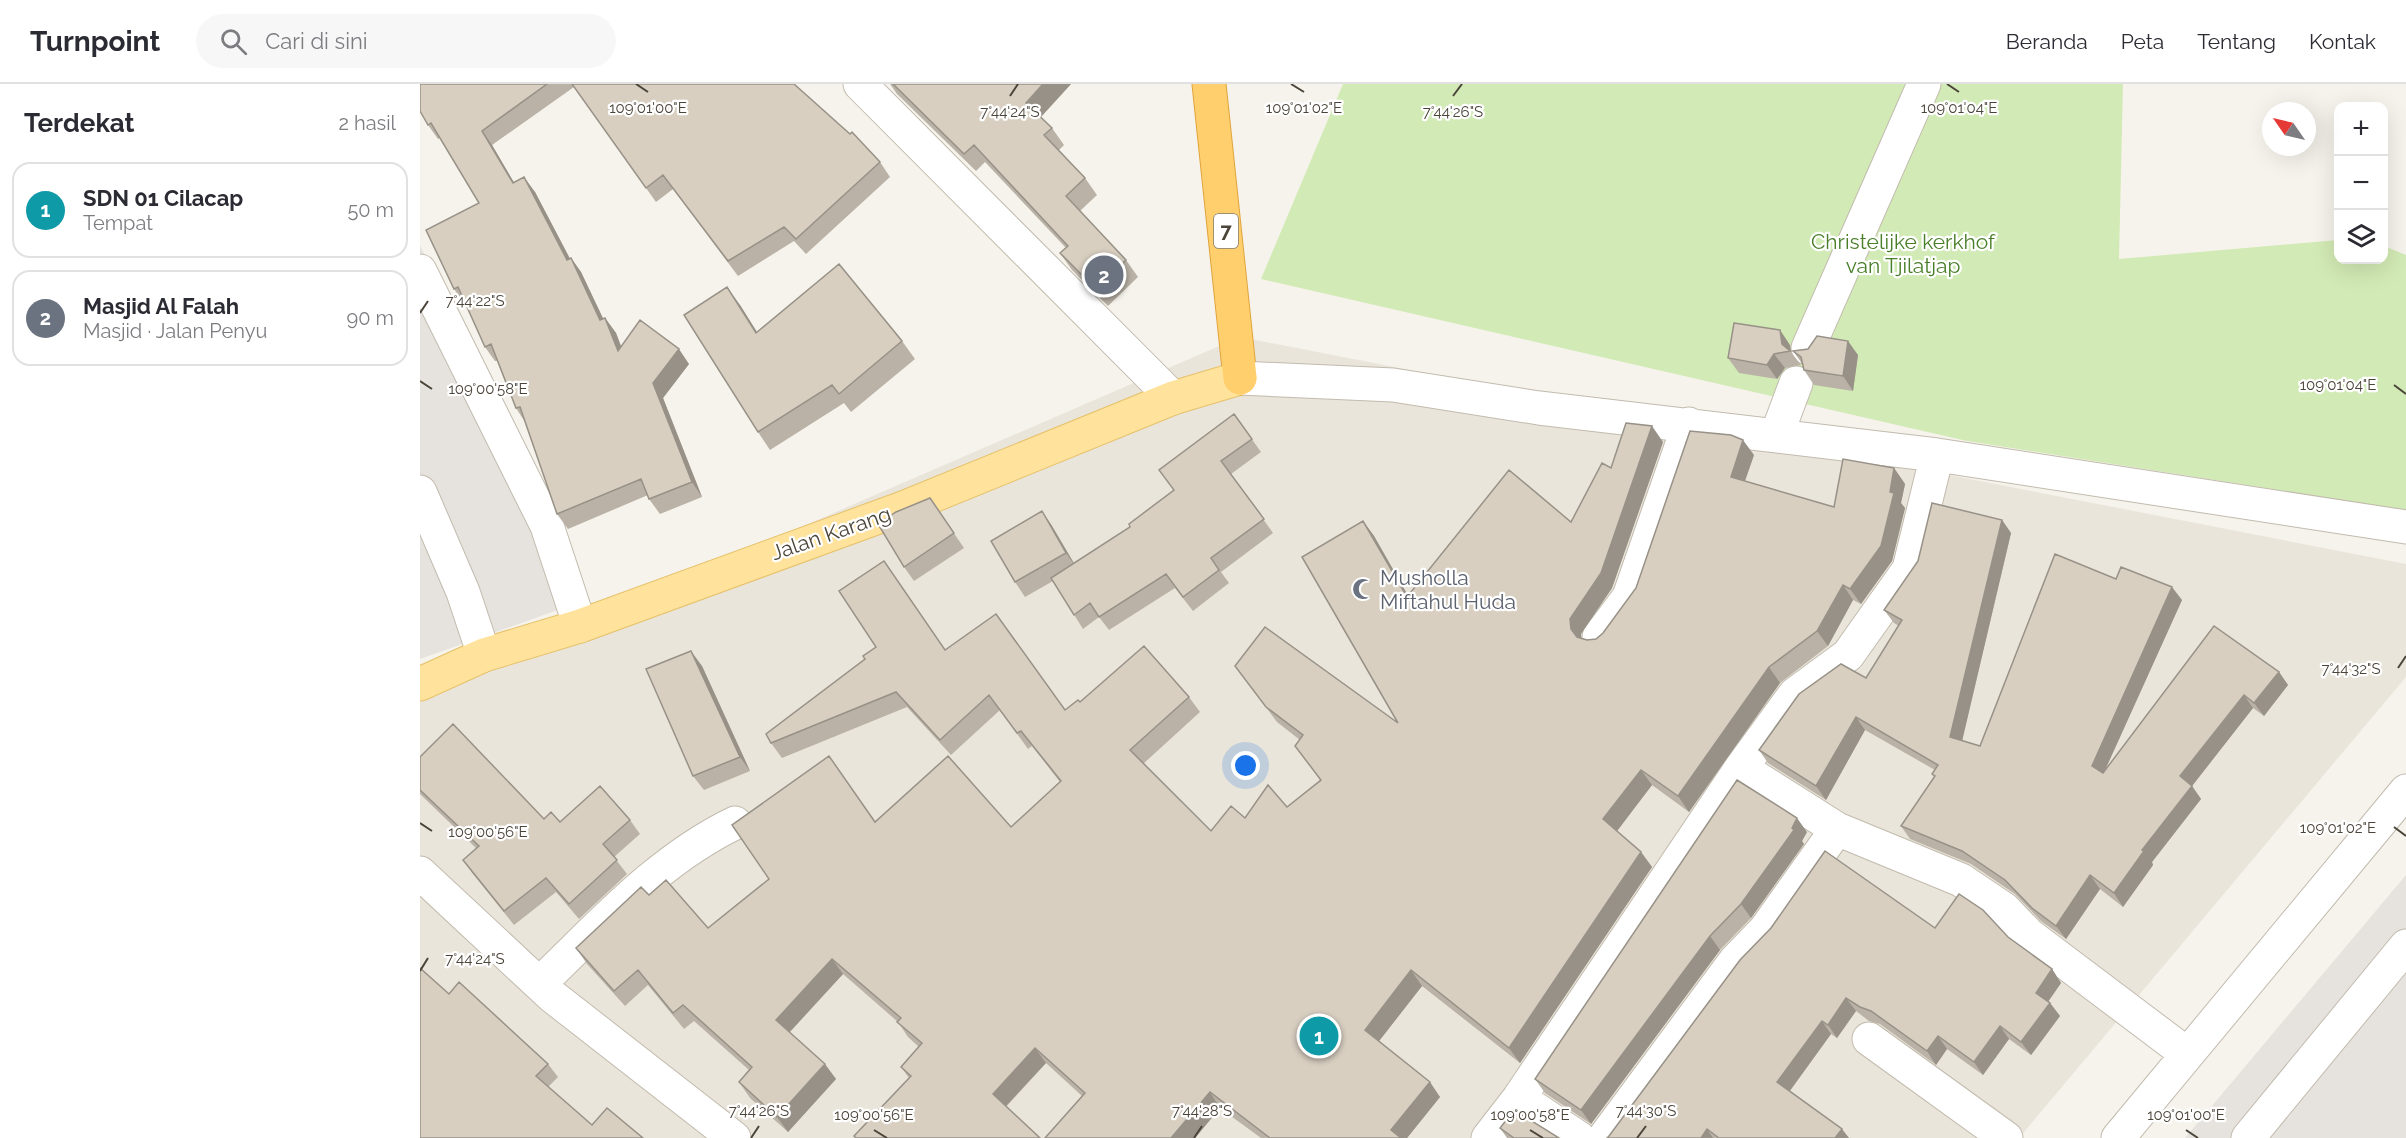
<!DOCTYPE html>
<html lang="id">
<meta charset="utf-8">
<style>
body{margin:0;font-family:Raleway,sans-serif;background:#f7f7f7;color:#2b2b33}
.controls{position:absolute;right:18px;top:18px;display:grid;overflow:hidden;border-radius:12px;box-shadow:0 6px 24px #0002}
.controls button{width:54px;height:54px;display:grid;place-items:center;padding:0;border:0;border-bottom:2px solid #e1e1e2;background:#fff;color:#2b2b33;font:30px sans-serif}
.compass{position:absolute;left:1842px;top:18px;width:54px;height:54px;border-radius:50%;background:#fff;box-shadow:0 6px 24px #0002;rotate:304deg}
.you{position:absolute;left:826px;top:682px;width:21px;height:21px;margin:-15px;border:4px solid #fff;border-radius:50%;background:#1a73e8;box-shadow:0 0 0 9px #1a73e833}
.badge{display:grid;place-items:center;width:39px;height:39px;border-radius:50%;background:#0b8043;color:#fff;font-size:20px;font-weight:700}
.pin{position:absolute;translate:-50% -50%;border:3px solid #fff;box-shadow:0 2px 6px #0006}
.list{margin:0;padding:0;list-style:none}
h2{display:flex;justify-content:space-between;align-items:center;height:78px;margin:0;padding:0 24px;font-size:26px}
h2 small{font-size:20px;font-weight:400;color:#7c7c81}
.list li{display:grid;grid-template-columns:39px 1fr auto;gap:18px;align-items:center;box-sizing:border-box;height:96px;margin:0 12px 12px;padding:0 12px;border:2px solid #e1e1e2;border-radius:18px}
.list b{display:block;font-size:22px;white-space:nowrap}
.list p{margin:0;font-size:20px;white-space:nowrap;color:#7c7c81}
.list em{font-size:20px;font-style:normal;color:#7c7c81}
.icon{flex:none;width:33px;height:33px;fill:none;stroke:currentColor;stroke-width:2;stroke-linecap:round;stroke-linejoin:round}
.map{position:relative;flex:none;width:1986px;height:1054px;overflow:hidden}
header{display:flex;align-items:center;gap:36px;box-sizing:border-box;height:84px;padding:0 30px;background:#fff;border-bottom:2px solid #e1e1e2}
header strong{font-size:28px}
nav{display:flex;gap:33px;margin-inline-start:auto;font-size:21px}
.search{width:420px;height:54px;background:#f7f7f7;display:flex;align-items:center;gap:15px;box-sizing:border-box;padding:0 21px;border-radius:33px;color:#7c7c81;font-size:22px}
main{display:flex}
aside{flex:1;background:#fff}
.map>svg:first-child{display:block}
</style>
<header>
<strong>Turnpoint</strong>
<div class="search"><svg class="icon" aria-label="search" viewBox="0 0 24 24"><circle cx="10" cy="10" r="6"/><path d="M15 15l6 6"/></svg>Cari di sini</div>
<nav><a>Beranda</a><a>Peta</a><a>Tentang</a><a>Kontak</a></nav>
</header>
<main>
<aside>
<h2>Terdekat<small>2 hasil</small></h2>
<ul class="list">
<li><span class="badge" style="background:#0f9aa8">1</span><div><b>SDN 01 Cilacap</b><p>Tempat</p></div><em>50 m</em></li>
<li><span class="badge" style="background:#6b7280">2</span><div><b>Masjid Al Falah</b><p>Masjid · Jalan Penyu</p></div><em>90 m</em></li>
</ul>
</aside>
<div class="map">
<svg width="1986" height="1054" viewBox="0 0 1986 1054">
<rect width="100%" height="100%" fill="#f6f3ec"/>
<!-- residential -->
<path fill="#eae5da" d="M820,253L1986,480V593L1599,1054H0V608Z"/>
<!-- industrial -->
<path fill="#e6e2dd" d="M0,161L160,518L0,575Z
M1986,791V1054H1765Z"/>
<!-- green -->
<path fill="#d2eab5" d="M923,0H1703L1699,175L1918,156V176H1964V162L1986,171V426L1547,357L841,195Z"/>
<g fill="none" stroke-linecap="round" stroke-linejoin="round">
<defs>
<path id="minor" d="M440,0L753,314
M0,187L127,442L160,542
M1388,264L1504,0
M820,294L973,301L1119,324L1517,371L1986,443
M1357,350L1376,299
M0,408L43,508L64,571
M1179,553L1209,513L1269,340
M1321,684L1417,745L1541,796L1584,825L1609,851L1767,970
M0,789L132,912L314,1054
M119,900C180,842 238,776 315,739
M1449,955L1586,1054
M1099,1014L1159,1054
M1068,1054L1099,1014L1321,684L1375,610L1428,571L1489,485L1517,371
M1184,1054L1315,877L1345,846L1417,745
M1698,1054L1986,707
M1828,1054L1986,862"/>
<path id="major" d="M0,600L64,571L160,542L483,424L753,314L820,294"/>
<path id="highway" d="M789,0L820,294"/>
</defs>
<!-- minor casing -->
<use href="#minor" stroke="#c2bbae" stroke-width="35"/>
<!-- major casing -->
<use href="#major" stroke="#e6c16a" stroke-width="35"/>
<!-- highway casing -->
<use href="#highway" stroke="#e0a43c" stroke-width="35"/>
<!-- minor -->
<use href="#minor" stroke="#fff" stroke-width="33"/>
<!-- major -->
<use href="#major" stroke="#ffe39c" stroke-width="33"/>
<!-- highway -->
<use href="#highway" stroke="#ffcf6e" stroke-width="33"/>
</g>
<!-- wall -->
<path fill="#bab2a6" d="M0,0H374L460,78L470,93L386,170L374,157L318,192L253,105L236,118L154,3L72,61L94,99L115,108L150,175L151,174L161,188L183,235L185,234L196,249L201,262L269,280L243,314L282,413L240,430L229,415L228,411L148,445L137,430L105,338L96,324L77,277H75L65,263L45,219H44L34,205L59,119L20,54L18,55L8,41Z
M470,0H651L621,33L632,44L644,61L639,66L665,94L677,111L660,127L706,176L718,193L688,222L652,186L640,169L646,164L565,78L556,87L477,10Z
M320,221L337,249L482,257L495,275L431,328L424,319L350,366L338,348Z
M1370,261L1371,268L1381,281L1365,284L1357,295L1319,289L1308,274Z
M1373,267L1438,271L1433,307L1394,301L1384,286L1383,281Z
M814,330L841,368L811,390L853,449L801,488L809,499L773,527L755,504L689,546L679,533L663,545L633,497L605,513L595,498L622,427L632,442L654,479L710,443L754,407Z
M1243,358L1192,504L1161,550V554L1167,556L1176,555L1183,549L1334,371L1325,397L1414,423L1474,384L1485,400L1481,419L1485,424L1472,477L1441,520L1433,516L1408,562L1360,599L1269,728L1232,701L1197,747L1221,768L1232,783L1100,979L1002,902L959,957L1020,1013L987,1054H841L800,1024L775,1054H625L662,1012L626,979L586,1023L620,1054H435L434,1052L489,994L481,983L499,963L488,953L478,938L423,890L369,949L416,995L368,1048L330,1014L319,998L329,986L274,937L264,945L228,901L205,922L167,880L156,864L229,811L288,844L455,738L591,743L640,698L612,662L608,665L580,626L531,671L487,623L362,674L351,659L525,566L645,626L660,618L769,613L780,628L723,680L791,747L825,734L867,723L900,696L875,662L880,656L857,638L815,582L978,639L943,437L954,452L988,512L1151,438L1191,384Z
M510,414L544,464L494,497L484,483Z
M1582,436L1591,449L1542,656L1560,662L1696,495L1762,516L1686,684L1859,588L1868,601L1844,632L1833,624L1772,702L1781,715L1732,778L1733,781L1703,823L1680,805L1646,855L1621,837L1595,810L1551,780L1490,755L1481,742L1514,693L1512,690L1515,686L1445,646L1406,716L1348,679L1339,666L1446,594L1479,542L1474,539L1464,526Z
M282,582L330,687L284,706L273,692Z
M0,673L124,735L140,738L210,736L220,750L194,773L207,790L159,835L136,808L94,841L53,790L43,776L56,764L0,710Z
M1387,748L1382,757L1384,760L1331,834L1300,866L1171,1040L1125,1009L1115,995Z
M1515,844L1588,853L1632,885L1641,899L1628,918L1630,919L1640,932L1611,971L1589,955L1563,991L1527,965L1516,981L1460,940L1449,937L1436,927L1417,954L1411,950L1370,1007L1429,1054H1187Z
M29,910L128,980L138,993L128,1003L172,1041L0,1054Z
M1080,1044L1139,1054H1087Z"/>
<!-- shaded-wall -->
<path fill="#979187" d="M623,0H651L618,36L606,19Z
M62,47L72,61L103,114L93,99Z
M104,93L115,108L158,190L147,176Z
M151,174L161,188L191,251L180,236Z
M307,203L320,221L349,267L336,249Z
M185,234L196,249L208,281L198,267Z
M1360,246L1370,261L1371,268L1362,260Z
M1428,257L1438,271L1433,307L1423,292Z
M259,265L269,280L243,314L282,413L272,398L233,299Z
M1354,270L1365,284L1357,295L1347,281Z
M1232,342L1243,358L1192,504L1161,550L1162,561L1151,545L1150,535Z
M1323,356L1334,371L1321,408L1311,393Z
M1474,384L1485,400L1481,419L1485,424L1472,477L1441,520L1430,505L1470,408Z
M622,427L632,442L656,483L646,469Z
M1582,436L1591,449L1540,666L1530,653Z
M943,437L954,452L998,529L987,513Z
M1423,501L1433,516L1408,562L1397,547Z
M1752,503L1762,516L1681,695L1672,682Z
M271,567L282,582L330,687L320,673Z
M1349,583L1360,599L1269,728L1258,712Z
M1859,588L1868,601L1844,632L1834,619Z
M1824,611L1833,624L1772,702L1781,715L1732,778L1733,781L1703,823L1694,809L1722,766L1760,692Z
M1436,633L1445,646L1406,716L1396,702Z
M1221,686L1232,701L1194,751L1183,735Z
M1377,734L1387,748L1382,757L1384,760L1331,834L1321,820L1372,744Z
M1221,768L1232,783L1100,979L1089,964Z
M1670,791L1680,805L1646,855L1636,842Z
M1290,852L1300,866L1171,1040L1161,1026Z
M412,875L423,890L366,952L356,936Z
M1632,885L1641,899L1625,922L1616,909Z
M991,886L1002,902L956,961L945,946Z
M1426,914L1436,927L1417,954L1408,941Z
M1630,919L1640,932L1611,971L1601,958Z
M1402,937L1411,950L1366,1012L1357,998Z
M1580,942L1589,955L1563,991L1554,978Z
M1518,952L1527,965L1516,981L1507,967Z
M615,964L626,979L583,1025L573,1010Z
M405,980L416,995L368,1048L357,1033Z
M1010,998L1020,1013L987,1054H976L971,1046Z
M790,1008L800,1024L775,1054H751Z
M1287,1045L1293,1054H1281Z
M1422,1045L1429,1054H1415Z"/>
<!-- building -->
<path fill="#d8cfc1" stroke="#979187" stroke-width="1.5" d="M0,0H127L62,47L93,99L104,93L147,176L151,174L180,236L185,234L198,267L220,236L259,265L233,299L272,398L229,415L221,395L137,430L100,323L96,324L71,260L65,263L38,203L34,205L6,146L59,119L11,39L8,41L0,27Z
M152,0H374L430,50L432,48L460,78L376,155L364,143L308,177L243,91L226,104Z
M473,0H623L606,19L632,44L624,51L665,94L646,112L706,176L676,205L640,169L648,162L554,61L544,70Z
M419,180L482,257L419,310L412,301L338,348L264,231L307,203L336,249Z
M1314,239L1360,246L1362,260L1370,267L1354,270L1347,281L1308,274Z
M1397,252L1428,257L1423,292L1384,286L1381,273L1373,267L1388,265Z
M814,330L832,355L801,377L844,435L791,474L799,486L763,513L746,490L679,533L670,519L654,531L631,494L710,443L709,440L754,406L739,386Z
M1206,339L1232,342L1181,489L1150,535L1151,545L1157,553L1167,556L1176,555L1183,549L1216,504L1270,347L1311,351L1323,356L1311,393L1414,423L1423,375L1474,384L1470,408L1474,409L1461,462L1430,505L1423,501L1397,547L1349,583L1258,712L1221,686L1183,735L1221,768L1089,964L991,886L945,946L1010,998L971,1046L981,1054H850L790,1008L751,1054H625L665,1009L615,964L573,1010L620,1054H436L434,1052L491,992L481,983L502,959L477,938L481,934L412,875L356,936L405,980L357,1033L319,998L332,983L263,921L253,929L218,886L194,907L156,864L221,803L229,811L246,796L288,844L349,795L312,741L409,672L455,738L528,672L591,743L641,697L601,647L597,649L569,611L520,656L476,608L351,659L346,650L445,575L443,572L456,563L419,507L464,477L525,566L576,530L645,626L658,616L660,618L724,562L769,613L710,666L791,747L811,722L825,734L848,701L867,723L901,696L875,662L883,651L846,623L815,582L845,543L978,639L882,473L943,437L987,513L1089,386L1151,438L1182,379L1191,384Z
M510,414L534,449L484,483L458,440L476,428Z
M1512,419L1582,436L1530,653L1560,662L1635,470L1696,495L1701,483L1752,503L1672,682L1683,689L1794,542L1859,588L1834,619L1824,611L1760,692L1772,702L1722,766L1724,767L1694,809L1670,791L1636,842L1612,824L1585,796L1542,767L1481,742L1515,692L1512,690L1518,681L1436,633L1396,702L1339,666L1379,610L1421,580L1446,594L1482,536L1464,526L1498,477Z
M622,427L646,469L595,498L571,457Z
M271,567L320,673L273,692L226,585Z
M33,640L124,735L131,728L140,738L180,702L210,736L183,760L197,776L149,820L126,794L84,827L43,776L59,762L0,706V673Z
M1317,696L1377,734L1372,744L1374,746L1321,820L1290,852L1161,1026L1115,995Z
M1405,767L1515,844L1539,810L1563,826L1588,853L1632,885L1616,909L1630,919L1601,958L1580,942L1554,978L1518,952L1507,967L1451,927L1440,923L1426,914L1408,941L1402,937L1357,998L1422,1045L1415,1054H1299L1287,1045L1281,1054H1187L1189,1052L1320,876L1351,844Z
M0,884L29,910L39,898L128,980L116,992L172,1041L187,1024L223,1054H0Z
M1094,1026L1139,1054H1094L1080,1044Z"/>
<!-- ticks -->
<path fill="none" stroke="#4b4439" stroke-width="2" d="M216,0L228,8M871,0L884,8M1527,0L1539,8M590,12L598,0M1033,12L1042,0M0,229L8,217M0,297L12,305M1974,301L1986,310M1978,584L1986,572M0,739L12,747M1974,743L1986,752M0,887L8,874M454,1046L467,1054M1110,1046L1123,1054M1766,1046L1778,1054M331,1054L339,1042M774,1054L782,1042M1217,1054L1226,1042"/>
<!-- icons -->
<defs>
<symbol id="mosque-bare" viewBox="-9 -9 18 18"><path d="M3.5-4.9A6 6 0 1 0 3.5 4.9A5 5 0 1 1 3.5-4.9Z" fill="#6b7280" stroke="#fff" stroke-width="2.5" paint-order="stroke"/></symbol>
</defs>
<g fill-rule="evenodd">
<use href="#mosque-bare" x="928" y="490" width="30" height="30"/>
</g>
<g text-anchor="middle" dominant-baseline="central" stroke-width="4.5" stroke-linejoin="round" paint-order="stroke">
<!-- shield labels -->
<rect fill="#fff" stroke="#817c74" stroke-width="1.5" x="794" y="130" width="24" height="34" rx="4.5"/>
<g font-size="20" font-weight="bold" fill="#4b4439">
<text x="806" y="147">7</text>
</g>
<!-- park labels -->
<g font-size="21" fill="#4a7f2a" stroke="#fff">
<text x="1483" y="157">Christelijke kerkhof<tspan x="1483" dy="24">van Tjilatjap</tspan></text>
</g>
<!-- street labels -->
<g font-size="21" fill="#4b4439" stroke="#fff">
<text transform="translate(411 449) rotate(-19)">Jalan Karang</text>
</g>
<!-- worship labels -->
<g font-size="21" fill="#5b616d" stroke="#fff" text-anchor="start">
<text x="960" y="493">Musholla<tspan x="960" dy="24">Miftahul Huda</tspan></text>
</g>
</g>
<g font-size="15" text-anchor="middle" fill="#4b4439" stroke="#fff" stroke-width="4.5" stroke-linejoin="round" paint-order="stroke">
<text x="228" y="29">109°01'00"E</text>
<text x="884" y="29">109°01'02"E</text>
<text x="1539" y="29">109°01'04"E</text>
<text x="1033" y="33">7°44'26"S</text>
<text x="590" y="33">7°44'24"S</text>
<text x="55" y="222">7°44'22"S</text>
<text x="1918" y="306">109°01'04"E</text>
<text x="68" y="310">109°00'58"E</text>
<text x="1931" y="590">7°44'32"S</text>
<text x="1918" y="749">109°01'02"E</text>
<text x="68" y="753">109°00'56"E</text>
<text x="55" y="880">7°44'24"S</text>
<text x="339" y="1032">7°44'26"S</text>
<text x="782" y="1032">7°44'28"S</text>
<text x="1226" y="1032">7°44'30"S</text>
<text x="454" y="1036">109°00'56"E</text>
<text x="1110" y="1036">109°00'58"E</text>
<text x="1766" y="1036">109°01'00"E</text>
</g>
</svg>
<div class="controls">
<button>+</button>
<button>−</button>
<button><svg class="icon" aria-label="layers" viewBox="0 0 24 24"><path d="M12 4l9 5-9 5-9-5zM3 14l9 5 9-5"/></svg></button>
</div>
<svg class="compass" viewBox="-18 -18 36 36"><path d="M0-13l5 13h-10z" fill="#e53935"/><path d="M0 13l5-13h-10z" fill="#7c7c81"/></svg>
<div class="you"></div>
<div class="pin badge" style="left:899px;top:952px;background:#0f9aa8">1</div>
<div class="pin badge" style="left:684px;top:191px;background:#6b7280">2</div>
</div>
</main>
